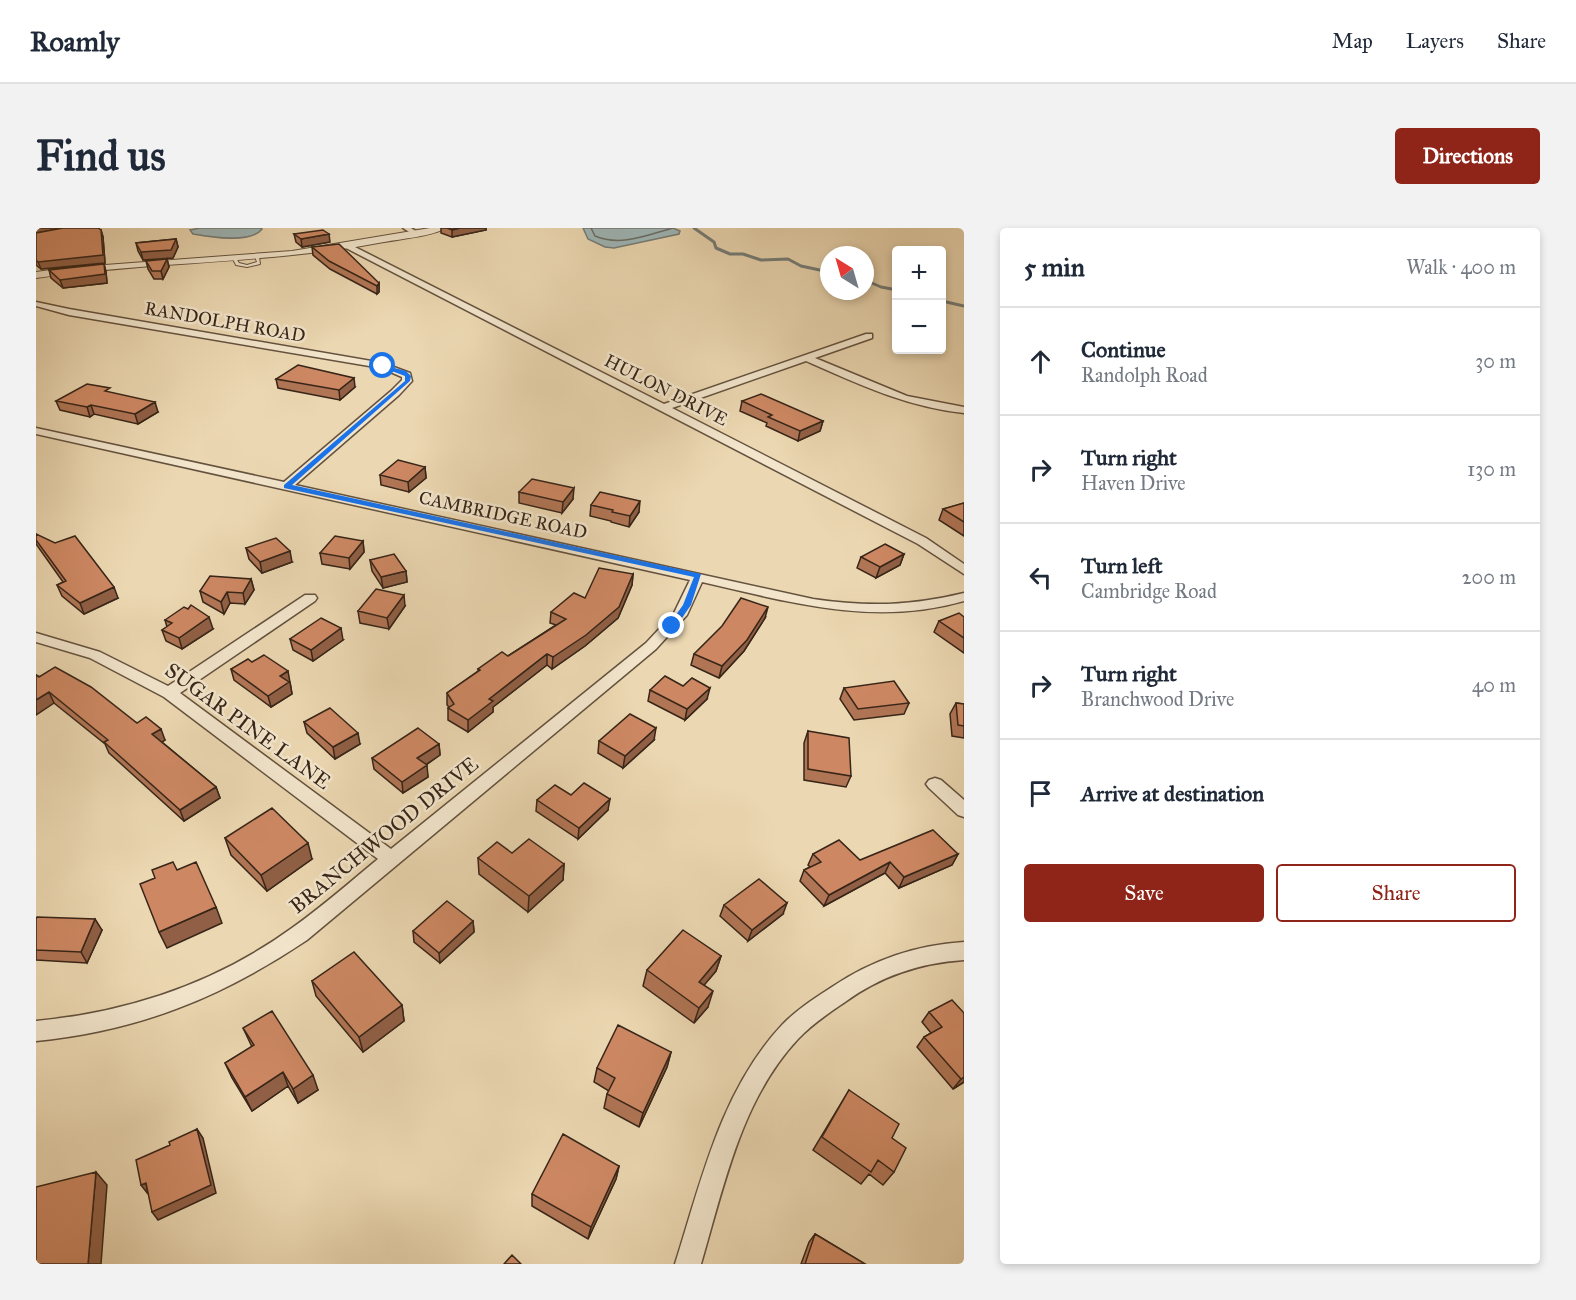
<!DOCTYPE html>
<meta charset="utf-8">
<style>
body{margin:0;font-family:"IM FELL Great Primer",serif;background:#f2f2f3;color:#1f2937}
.controls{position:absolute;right:18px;top:18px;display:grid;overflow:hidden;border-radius:6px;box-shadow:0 3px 9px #0003}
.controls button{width:54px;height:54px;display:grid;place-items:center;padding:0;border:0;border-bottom:2px solid #e0e1e3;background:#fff;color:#1f2937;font:30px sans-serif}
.compass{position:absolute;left:784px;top:18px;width:54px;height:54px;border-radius:50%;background:#fff;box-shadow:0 3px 9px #0003;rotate:323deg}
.stop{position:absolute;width:18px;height:18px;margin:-14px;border:4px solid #1a73e8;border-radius:50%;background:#fff}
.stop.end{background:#1a73e8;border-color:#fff;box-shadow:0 2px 6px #0008}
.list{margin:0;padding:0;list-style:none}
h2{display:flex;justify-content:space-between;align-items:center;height:78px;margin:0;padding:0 24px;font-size:26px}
h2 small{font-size:20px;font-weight:400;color:#747a83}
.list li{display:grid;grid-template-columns:39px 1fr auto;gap:18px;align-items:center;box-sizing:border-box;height:108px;padding:0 24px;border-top:2px solid #e0e1e3}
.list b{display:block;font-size:22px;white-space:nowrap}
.list p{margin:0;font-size:20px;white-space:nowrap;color:#747a83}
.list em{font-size:20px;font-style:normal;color:#747a83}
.actions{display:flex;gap:12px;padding:18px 24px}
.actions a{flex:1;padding:14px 0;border:2px solid #8f2418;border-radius:6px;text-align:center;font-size:21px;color:#8f2418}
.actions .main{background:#8f2418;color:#fff}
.icon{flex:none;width:33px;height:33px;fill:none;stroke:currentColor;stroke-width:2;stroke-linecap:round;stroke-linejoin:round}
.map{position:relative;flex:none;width:928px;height:1036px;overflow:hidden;border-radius:6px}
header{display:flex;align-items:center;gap:36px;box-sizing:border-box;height:84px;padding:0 30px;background:#fff;border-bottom:2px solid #e0e1e3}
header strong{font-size:28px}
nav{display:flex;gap:33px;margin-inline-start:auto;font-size:21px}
.intro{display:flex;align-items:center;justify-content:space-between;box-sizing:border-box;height:144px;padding:0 36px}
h1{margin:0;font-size:42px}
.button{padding:15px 27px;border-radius:6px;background:#8f2418;color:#fff;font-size:21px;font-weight:700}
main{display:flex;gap:36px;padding:0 36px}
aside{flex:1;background:#fff;border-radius:6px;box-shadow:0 3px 9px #0003}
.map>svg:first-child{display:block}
</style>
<header>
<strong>Roamly</strong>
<nav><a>Map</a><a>Layers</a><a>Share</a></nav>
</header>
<div class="intro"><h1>Find us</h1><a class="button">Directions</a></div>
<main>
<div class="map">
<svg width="928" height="1036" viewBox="0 0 928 1036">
<rect width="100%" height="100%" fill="#ebd7b1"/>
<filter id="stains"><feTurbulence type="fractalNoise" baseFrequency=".00333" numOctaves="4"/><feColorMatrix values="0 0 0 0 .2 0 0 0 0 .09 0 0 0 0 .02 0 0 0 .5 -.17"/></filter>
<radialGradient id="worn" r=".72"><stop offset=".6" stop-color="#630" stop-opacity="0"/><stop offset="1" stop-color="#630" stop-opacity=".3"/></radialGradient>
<!-- water -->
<path fill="#9eb7b8" stroke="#757d78" stroke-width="1.5" d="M164,0H224L226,1C215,16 174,9 157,6L154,2Z
M547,0H637L644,3L643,6L578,20L569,19L552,11Z"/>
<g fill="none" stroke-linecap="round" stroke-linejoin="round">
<!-- shore -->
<path stroke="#6a6e68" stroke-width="1.5" d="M555,0L559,8C585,19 611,7 637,0"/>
<!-- stream -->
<path stroke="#757d78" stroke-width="3" d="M658,0L678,14L680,20L694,26H707L725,32L752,31L765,38L793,44
M829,52L845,59L861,62
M906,73L928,78"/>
<defs>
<path id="service" d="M221,28L223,29L224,36L211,39L200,37L197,31L200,30L203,35L211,37L221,34L219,29Z"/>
<path id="minor" d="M367,0H375L384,6L378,7Z
M313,16L628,176L830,106H836V110L779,130L871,168L928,179V185C871,179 822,156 770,133L636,180L890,310L928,336V346L882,316L310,20Z
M0,74L33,81L347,135L374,145L376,153L363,167L259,257L777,371C832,379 874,378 928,365V373C839,399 753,374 666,354L651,387L620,421L271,712C186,769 103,803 0,813V793C93,784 180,755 256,700C286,679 314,654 342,631L128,469L54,430L0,414V405L64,424L132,458L269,367H279L281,370L279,373L144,465L355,621L610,415L638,385L654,352L0,206V200L248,254L355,163L366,152V149L345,140L33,87L0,78Z
M899,550L905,552L928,572V589L922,587L893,560L890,556L893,552Z
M928,714V732C883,735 845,748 809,774C793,785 776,796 762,811C705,872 688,958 665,1036H639C665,954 685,862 746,797C760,782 779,770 796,759C836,732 880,717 928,714Z"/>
<path id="tertiary" d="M394,0H410C397,8 365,11 348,14C233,36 116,33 0,50V44L29,40L256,23Z"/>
</defs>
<!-- service casing -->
<use href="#service" stroke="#64523e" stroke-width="2"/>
<!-- minor casing -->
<use href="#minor" stroke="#64523e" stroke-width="3"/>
<!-- tertiary casing -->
<use href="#tertiary" stroke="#64523e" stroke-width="2"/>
<!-- service -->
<use href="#service" fill="#f2e5cc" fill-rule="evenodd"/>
<!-- minor -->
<use href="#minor" fill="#f2e5cc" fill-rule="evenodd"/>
<!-- tertiary -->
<use href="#tertiary" fill="#f2e5cc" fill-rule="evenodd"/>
</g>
<!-- wall -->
<path fill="#b07555" stroke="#372518" stroke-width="1.5" d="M405,0H450V2L416,9L405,5Z
M65,2L67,9L69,35L5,41L0,37V5Z
M258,6L294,14L266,19L260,14Z
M140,11L142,19L137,30L107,32L102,23L100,15Z
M276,19L343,55V64L341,66L294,41L277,27Z
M131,31L133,39L127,51H118L112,41L110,33Z
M68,36L70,44L71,55L27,60L15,50L13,42Z
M240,151L319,159L304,172L242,160Z
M76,165L122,184L102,196L58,186L54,189L24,182L20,173Z
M706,173L787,193L784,203L762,213L730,198L731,195L704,183Z
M389,239L390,250L373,264L345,257L344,247Z
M483,264L537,271L526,285L483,275Z
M928,275V308L903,292L907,281Z
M555,277L603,284L593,299L575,294V293L554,288Z
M0,306L82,370L48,386L26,368L21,357L27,354L0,316Z
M327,313L328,324L314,341L286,336L284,325Z
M210,320L256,334L226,345L213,331Z
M868,326L864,337L840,350L821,340L825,329Z
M334,332L370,343L371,354L347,360L336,343Z
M597,346L596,357L582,390L549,418L516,441L511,437L457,479V484L432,504L412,492V480L413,479L411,477V465L442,443V441L472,428L520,397L514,395L515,384L549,370Z
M215,351L218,362L209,376L194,375L188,386L167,374L164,363Z
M369,378L353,401L324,395L322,383Z
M928,389V425L898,404L903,393Z
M729,390L708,423L683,450L655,437L658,426Z
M129,392L177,401L146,421L130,413L126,402L131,399Z
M254,411L307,412L277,433L257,422Z
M216,434L254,454L256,466L235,479L198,452L195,441Z
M0,447L101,495L129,512L126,514L180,559L184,570L148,593L73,525L69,516L18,475Z
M808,460L873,475L868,486L818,492L804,471Z
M614,462L671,471L649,492L612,473Z
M920,475L928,476V510L916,508L914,486Z
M268,494L324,516L299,531L271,505Z
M772,503L815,548L810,559L768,552V515Z
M618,512L587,540L562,525L563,513Z
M403,516L404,527L390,537L392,549L367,565L338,541L336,530Z
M535,567L572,582L542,611L500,583L501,572Z
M189,610L276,631L231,663L195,627Z
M476,625L528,636L527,652L492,684L443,646L442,630Z
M777,626L824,632L922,626L916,637L863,660L849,645L788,678L764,653L768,642L774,639L772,637Z
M688,677L747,686L712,713L684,688Z
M0,691L66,702L51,735L0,732Z
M437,693L438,704L404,735L378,714L377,703Z
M685,728L680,743L668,757L672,779L658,795L607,758L611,742Z
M276,753L366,777L368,793L327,824L280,768Z
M893,784L928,785V854L917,861L881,819L888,809L895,805L886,794Z
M207,800L282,862L262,875L252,858L216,883L196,850L189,835L216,819Z
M635,824L631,839L603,899L568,880L571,866L573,863L558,854L561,840Z
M813,862L856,910L858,944L847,957L833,946L825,956L777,922Z
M583,938L580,951L552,1011L496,978V966Z
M779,1006L829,1036H765L773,1014Z"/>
<!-- shaded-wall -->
<path fill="#905f45" stroke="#372518" stroke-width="1.5" d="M0,0H28L0,5Z
M424,0H450V2L416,9V2Z
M65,2L67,9L69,35L5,41L2,34Z
M293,6L294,14L266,19L265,11Z
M140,11L142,19L137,30L107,32L105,24Z
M131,31L133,39L127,51L125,43Z
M68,36L70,44L71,55L27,60L24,52Z
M343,55V64L341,66V58Z
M318,150L319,159L304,172L303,162Z
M119,174L122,184L102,196L99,186Z
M55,177L58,186L54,189L51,179Z
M787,193L784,203L762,213L764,203Z
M389,239L390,250L373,264L372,254Z
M538,260L537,271L526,285L527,274Z
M604,273L603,284L593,299L594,288Z
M327,313L328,324L314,341L313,330Z
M254,323L256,334L226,345L224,334Z
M868,326L864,337L840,350L844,339Z
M370,343L371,354L347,360L345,349Z
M597,346L596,357L582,390L549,418L516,441L517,429Z
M215,351L218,362L209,376L207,365Z
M78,359L82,370L48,386L44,375Z
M191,364L194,375L188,386L185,374Z
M368,367L369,378L353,401L351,390Z
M732,379L729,390L708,423L683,450L686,438Z
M173,389L177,401L146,421L143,410Z
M305,400L307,412L277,433L275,422Z
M511,426V437L457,479V484L432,504V492L453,471Z
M252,443L256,466L235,479L232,468L244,448Z
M674,460L671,471L649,492L651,481Z
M13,464L18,475L0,487V472Z
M620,500L618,512L587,540L589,528Z
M125,501L129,512L120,518L116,506Z
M322,505L324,516L299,531L297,519Z
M403,516L404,527L382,542L381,530Z
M391,537L392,549L367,565L366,554Z
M180,559L184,570L148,593L144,582Z
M574,571L572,582L542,611L543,600Z
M272,615L276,631L231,663L225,647Z
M922,626L916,637L863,660L868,649Z
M854,634L849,645L788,678L793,667Z
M528,636L527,652L492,684L493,668Z
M751,675L747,686L712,713L716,702Z
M180,679L186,695L131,720L123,704Z
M59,691L66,702L51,735L45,724Z
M437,693L438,704L404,735L403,725Z
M685,728L680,743L658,769L663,754Z
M677,763L672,779L658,795L663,780Z
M366,777L368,793L327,824L323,809Z
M635,824L631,839L603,899L607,885Z
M247,844L252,858L216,883L209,869Z
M277,847L282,862L262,875L257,861Z
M928,849V854L917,861L925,851Z
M161,901L167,910L180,965L122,992L116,984Z
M583,938L580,951L552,1011L555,999Z
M60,944L71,957L65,1036H52Z
M110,955L112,966L105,957Z"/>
<!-- building -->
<path fill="#cd8863" stroke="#372518" stroke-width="1.5" d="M27,0H62L65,2L67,27L2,34L0,32V5Z
M411,0H424L416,2Z
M287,2L293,6L265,11L258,6Z
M140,11L135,22L105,24L100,15Z
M303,16L343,55L341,58L293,33L276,19Z
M131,31L125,43H116L110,33Z
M68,36L69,46L24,52L13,42Z
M262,137L318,150L303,162L240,151Z
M51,156L74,160L69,163L119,174L99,186L55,177L51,179L20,173Z
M725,166L787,193L764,203L732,189L736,187L706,173Z
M362,232L389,239L372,254L344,247Z
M496,251L538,260L527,274L483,264Z
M564,264L604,273L594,288L576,284L577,282L555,277Z
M928,275V294L907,281Z
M0,306L19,315L39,308L78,359L44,375L21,357L30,353L0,312Z
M299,308L327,313L313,330L284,325Z
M240,310L254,323L224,334L210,320Z
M849,316L868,326L844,339L825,329Z
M358,326L370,343L345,349L334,332Z
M563,340L597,346L583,379L550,407L517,429L511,426L453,471L457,473L432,492L412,480L418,476L411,465L444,442L442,441L466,424L472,428L530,391L515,384L538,365L549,370Z
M174,348L215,351L207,365L191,364L185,374L164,363Z
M340,361L368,367L351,390L322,383Z
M705,370L732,379L711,412L686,438L658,426L686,398Z
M155,377L173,389L143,410L126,402L136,395L129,392L148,379L152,381Z
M923,385L928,389V410L903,393Z
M285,390L305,400L275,422L254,411Z
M228,427L252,443L244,448L253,454L232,468L195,441L212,431L216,434Z
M19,439L55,459L101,495L110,489L125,501L116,506L180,559L144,582L68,514L72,512L13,464L0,472V447L3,449Z
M629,448L647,458L656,450L674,460L651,481L614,462Z
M858,453L873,475L822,481L808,460Z
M920,475L928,476V498L922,497Z
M294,480L322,505L297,519L268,494Z
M594,486L620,500L589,528L563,513Z
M382,500L403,516L381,530L391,537L366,554L336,530Z
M772,503L813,510L815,548L772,541Z
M548,555L574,571L543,600L501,572L519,557L535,567Z
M236,580L272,615L225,647L189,610Z
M897,602L922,626L868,649L854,634L793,667L768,642L785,634L777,626L803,612L824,632Z
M493,611L528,636L493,668L442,630L461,614L476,625Z
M137,634L141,642L160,634L180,679L123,704L104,656L119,650L116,642Z
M723,651L751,675L716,702L688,677Z
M411,673L437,693L403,725L377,703Z
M1,689L59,691L45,724L0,722V691Z
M647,702L685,728L663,754L677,763L663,780L611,742Z
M318,724L366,777L323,809L276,753Z
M916,772L928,785V849L925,851L888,809L906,799L893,784Z
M236,783L277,847L257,861L247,844L209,869L189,835L218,817L207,800Z
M582,797L635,824L607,885L571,866L579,850L561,840Z
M813,862L863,896L856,910L870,920L858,944L842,932L835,944L786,909Z
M161,901L175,957L116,984L110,955L105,957L100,932L134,917L133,914Z
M527,906L583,938L555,999L496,966Z
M60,944L52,1036H0V959Z
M779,1006L829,1036H769Z
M476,1027L485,1036H468Z"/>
<!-- route -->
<path fill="#1a73e8" d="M347,137L370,143L375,148L374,153L256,257L665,346L655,377L639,400L632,398L647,377L658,349L248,260V257L369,153V148L345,139Z"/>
<g text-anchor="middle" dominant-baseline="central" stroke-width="5" stroke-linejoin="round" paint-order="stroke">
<!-- far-street labels -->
<g font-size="18" fill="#372518" stroke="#f2e5cc">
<text transform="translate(189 94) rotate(10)">RANDOLPH ROAD</text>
<text transform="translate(630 162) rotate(27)">HULON DRIVE</text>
<text transform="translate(467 287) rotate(12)">CAMBRIDGE ROAD</text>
</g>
<!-- street labels -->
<g font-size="21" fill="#372518" stroke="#f2e5cc">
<text transform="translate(212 498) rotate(36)">SUGAR PINE LANE</text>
<text transform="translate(348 607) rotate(-39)">BRANCHWOOD DRIVE</text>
</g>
</g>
<rect width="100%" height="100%" filter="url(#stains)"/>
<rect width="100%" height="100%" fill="url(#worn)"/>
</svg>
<div class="controls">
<button>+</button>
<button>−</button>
</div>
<svg class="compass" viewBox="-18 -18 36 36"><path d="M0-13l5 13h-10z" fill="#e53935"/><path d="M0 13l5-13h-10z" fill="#747a83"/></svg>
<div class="stop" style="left:347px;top:138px"></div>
<div class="stop end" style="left:636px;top:398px"></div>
</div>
<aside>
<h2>5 min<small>Walk · 400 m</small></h2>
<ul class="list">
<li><svg class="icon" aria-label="ahead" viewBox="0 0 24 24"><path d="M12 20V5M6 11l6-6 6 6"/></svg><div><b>Continue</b><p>Randolph Road</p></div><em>30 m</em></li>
<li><svg class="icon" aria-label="right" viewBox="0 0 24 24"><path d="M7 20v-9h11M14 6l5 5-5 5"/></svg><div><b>Turn right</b><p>Haven Drive</p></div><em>130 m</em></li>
<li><svg class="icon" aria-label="left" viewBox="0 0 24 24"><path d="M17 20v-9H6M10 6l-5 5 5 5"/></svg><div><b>Turn left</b><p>Cambridge Road</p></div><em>200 m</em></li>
<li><svg class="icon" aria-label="right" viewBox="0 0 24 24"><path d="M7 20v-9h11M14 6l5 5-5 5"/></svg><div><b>Turn right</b><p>Branchwood Drive</p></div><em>40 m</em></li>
<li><svg class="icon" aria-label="arrive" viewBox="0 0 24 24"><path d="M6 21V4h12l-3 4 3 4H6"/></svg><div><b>Arrive at destination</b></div></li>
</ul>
<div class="actions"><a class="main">Save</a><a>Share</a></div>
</aside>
</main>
